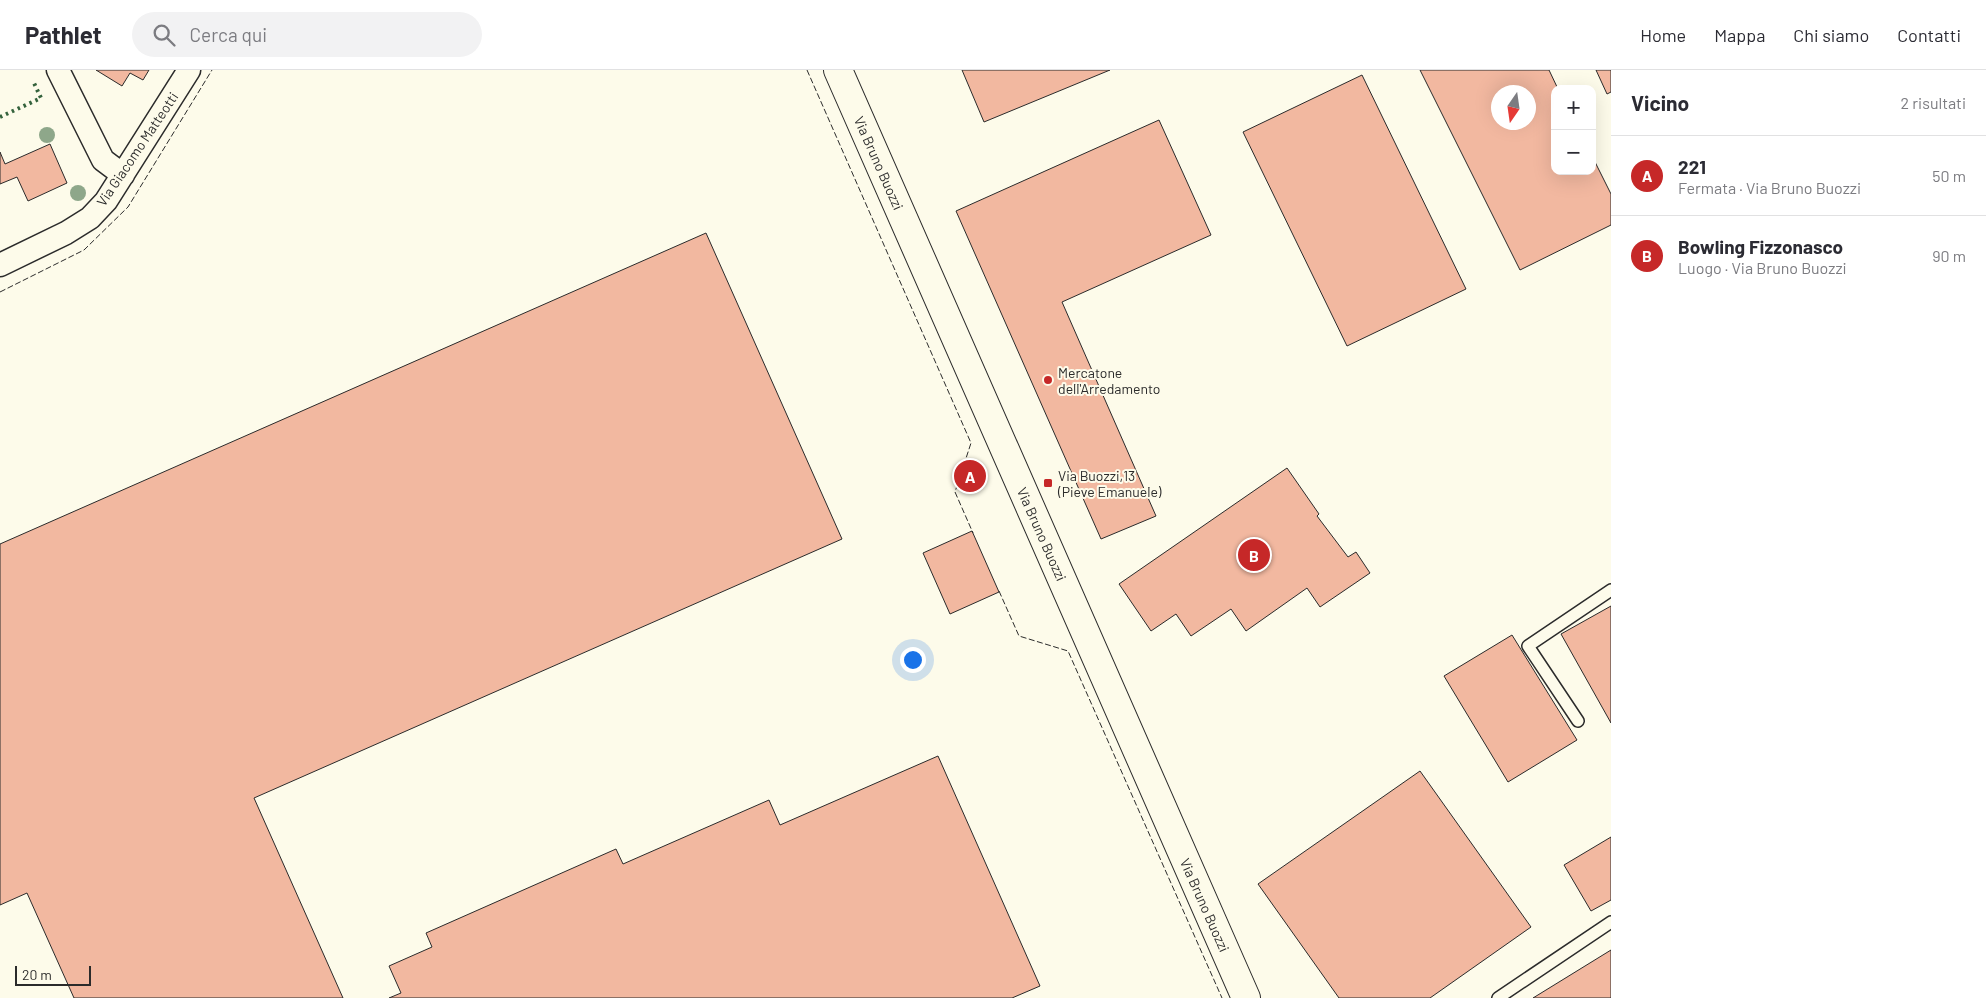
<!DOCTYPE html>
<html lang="it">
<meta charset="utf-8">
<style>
body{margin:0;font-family:Barlow,sans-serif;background:#f2f2f3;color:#2b2b33}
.controls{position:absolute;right:15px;top:15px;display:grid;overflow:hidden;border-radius:10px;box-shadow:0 5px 20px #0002}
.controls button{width:45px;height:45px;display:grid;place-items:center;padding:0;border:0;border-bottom:1px solid #e1e1e2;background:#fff;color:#2b2b33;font:25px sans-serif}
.compass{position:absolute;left:1491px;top:15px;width:45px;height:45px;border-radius:50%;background:#fff;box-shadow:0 5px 20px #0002;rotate:193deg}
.scale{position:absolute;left:15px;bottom:12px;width:76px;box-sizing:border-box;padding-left:5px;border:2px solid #2b2b2b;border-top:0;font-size:14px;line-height:18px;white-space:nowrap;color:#2b2b2b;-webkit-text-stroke:4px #fdfbea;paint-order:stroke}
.you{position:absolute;left:912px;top:589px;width:18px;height:18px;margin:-12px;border:4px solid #fff;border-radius:50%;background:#1a73e8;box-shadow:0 0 0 8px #1a73e833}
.badge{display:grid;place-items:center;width:32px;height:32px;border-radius:50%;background:#c62828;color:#fff;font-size:16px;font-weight:700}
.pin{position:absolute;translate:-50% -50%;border:2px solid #fff;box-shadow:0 1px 5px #0006}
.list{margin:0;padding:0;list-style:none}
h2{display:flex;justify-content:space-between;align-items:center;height:65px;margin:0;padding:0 20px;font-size:21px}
h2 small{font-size:16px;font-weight:400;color:#7c7c81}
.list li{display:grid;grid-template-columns:32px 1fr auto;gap:15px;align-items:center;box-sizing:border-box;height:80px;padding:0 20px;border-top:1px solid #e1e1e2}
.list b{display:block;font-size:19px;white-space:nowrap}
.list p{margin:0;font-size:16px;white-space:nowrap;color:#7c7c81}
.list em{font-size:16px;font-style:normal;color:#7c7c81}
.icon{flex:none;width:28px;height:28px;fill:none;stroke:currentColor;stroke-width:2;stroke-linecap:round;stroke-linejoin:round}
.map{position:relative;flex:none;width:1611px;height:928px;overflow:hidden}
header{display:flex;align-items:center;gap:30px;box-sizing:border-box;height:70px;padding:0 25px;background:#fff;border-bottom:1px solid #e1e1e2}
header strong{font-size:24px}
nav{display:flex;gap:28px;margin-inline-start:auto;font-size:18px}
.search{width:350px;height:45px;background:#f2f2f3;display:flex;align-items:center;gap:12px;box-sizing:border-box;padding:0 18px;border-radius:28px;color:#7c7c81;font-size:19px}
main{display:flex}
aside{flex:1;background:#fff}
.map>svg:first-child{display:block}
</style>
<header>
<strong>Pathlet</strong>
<div class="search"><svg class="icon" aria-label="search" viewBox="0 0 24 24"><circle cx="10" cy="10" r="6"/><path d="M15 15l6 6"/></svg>Cerca qui</div>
<nav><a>Home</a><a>Mappa</a><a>Chi siamo</a><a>Contatti</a></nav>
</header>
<main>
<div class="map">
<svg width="1611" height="928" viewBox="0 0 1611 928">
<rect width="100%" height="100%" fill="#fdfbea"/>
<!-- building -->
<path fill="#f2b8a0" stroke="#2b2b2b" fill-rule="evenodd" d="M96,0H149L143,10L130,3L122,16Z
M962,0H1110L984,52Z
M1420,0H1549L1558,19H1555V101H1592V86L1611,124V155L1520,200ZM1498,22H1528V52H1498Z
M1596,0H1611V22L1607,24Z
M1362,5L1466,219L1347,276L1243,62Z
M1159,50L1211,165L1062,232L1156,446L1101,469L956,141Z
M50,74L67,113L28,131L17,107L0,114V82L5,94Z
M706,163L842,469L254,728L343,928H74L27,823L0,835V474Z
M1287,398L1319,444L1317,446L1348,487L1356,482L1370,503L1320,537L1307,518L1246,561L1231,539L1191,566L1176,544L1151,561L1119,514Z
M972,461L999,522L950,544L923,483Z
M1611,536V653L1561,564Z
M1512,565L1577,670L1508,712L1444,606Z
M938,686L1040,916L1012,928H389L401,923L389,896L432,877L426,863L616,779L623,794L769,730L780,755Z
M1420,701L1531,857L1430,928H1339L1258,814Z
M1611,767V830L1591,841L1564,795Z
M1611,880V928H1533Z"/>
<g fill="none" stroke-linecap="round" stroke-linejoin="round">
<defs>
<path id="lane" d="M1578,651L1528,576L1611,520
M1498,928L1611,852"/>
<path id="street" d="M58,0L103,90L123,105
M0,195L66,163L90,148L106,131L189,0"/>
<path id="secondary" d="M838,0L1246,928"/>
</defs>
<!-- lane casing -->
<use href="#lane" stroke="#2b2b2b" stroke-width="14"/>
<!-- street casing -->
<use href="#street" stroke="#2b2b2b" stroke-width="25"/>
<!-- secondary casing -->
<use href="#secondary" stroke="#2b2b2b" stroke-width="30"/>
<!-- lane -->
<use href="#lane" stroke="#fdfbea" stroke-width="11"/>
<!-- street -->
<use href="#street" stroke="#fdfbea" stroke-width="22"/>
<!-- secondary -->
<use href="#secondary" stroke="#fdfbea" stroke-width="28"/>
<!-- hedge -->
<path stroke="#34623c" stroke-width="4" stroke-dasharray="2.5 4" stroke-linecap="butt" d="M0,47L41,28L33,11"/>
<!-- fence -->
<path stroke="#2b2b2b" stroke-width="1" stroke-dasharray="6 2.5" stroke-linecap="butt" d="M807,0L971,373L955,422L973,463
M0,222L84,180L128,137L212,0
M999,521L1019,566L1068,581L1222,928"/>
</g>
<!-- trees -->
<g fill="#8ea78a">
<circle cx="47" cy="65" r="8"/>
<circle cx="78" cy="123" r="8"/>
</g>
<!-- markers -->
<g fill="#c62828" stroke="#fdfbea" stroke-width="2">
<circle cx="1048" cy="310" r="5"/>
<rect x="1043" y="408" width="10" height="10" rx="2.5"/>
</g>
<g text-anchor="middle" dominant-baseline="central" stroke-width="4" stroke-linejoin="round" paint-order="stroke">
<!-- street labels -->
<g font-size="14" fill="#2b2b2b" stroke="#fdfbea">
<text transform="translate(137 79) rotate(-56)">Via Giacomo Matteotti</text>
<text transform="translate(879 93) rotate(66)">Via Bruno Buozzi</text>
<text transform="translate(1042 464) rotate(66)">Via Bruno Buozzi</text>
<text transform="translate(1205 835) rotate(66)">Via Bruno Buozzi</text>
</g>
<!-- poi labels -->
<g font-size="14" fill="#2b2b2b" stroke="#fdfbea" text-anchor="start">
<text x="1058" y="302">Mercatone<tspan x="1058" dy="16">dell'Arredamento</tspan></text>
<text x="1058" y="405">Via Buozzi,13<tspan x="1058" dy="16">(Pieve Emanuele)</tspan></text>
</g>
</g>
</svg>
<div class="controls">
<button>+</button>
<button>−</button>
</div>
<svg class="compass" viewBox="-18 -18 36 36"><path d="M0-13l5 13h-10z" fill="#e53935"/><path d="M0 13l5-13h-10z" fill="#7c7c81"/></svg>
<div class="scale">20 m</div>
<div class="you"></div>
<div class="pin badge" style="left:970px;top:406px">A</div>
<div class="pin badge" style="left:1254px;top:485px">B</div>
</div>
<aside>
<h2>Vicino<small>2 risultati</small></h2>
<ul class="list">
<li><span class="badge">A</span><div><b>221</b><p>Fermata · Via Bruno Buozzi</p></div><em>50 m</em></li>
<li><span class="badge">B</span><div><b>Bowling Fizzonasco</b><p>Luogo · Via Bruno Buozzi</p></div><em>90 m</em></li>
</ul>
</aside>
</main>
